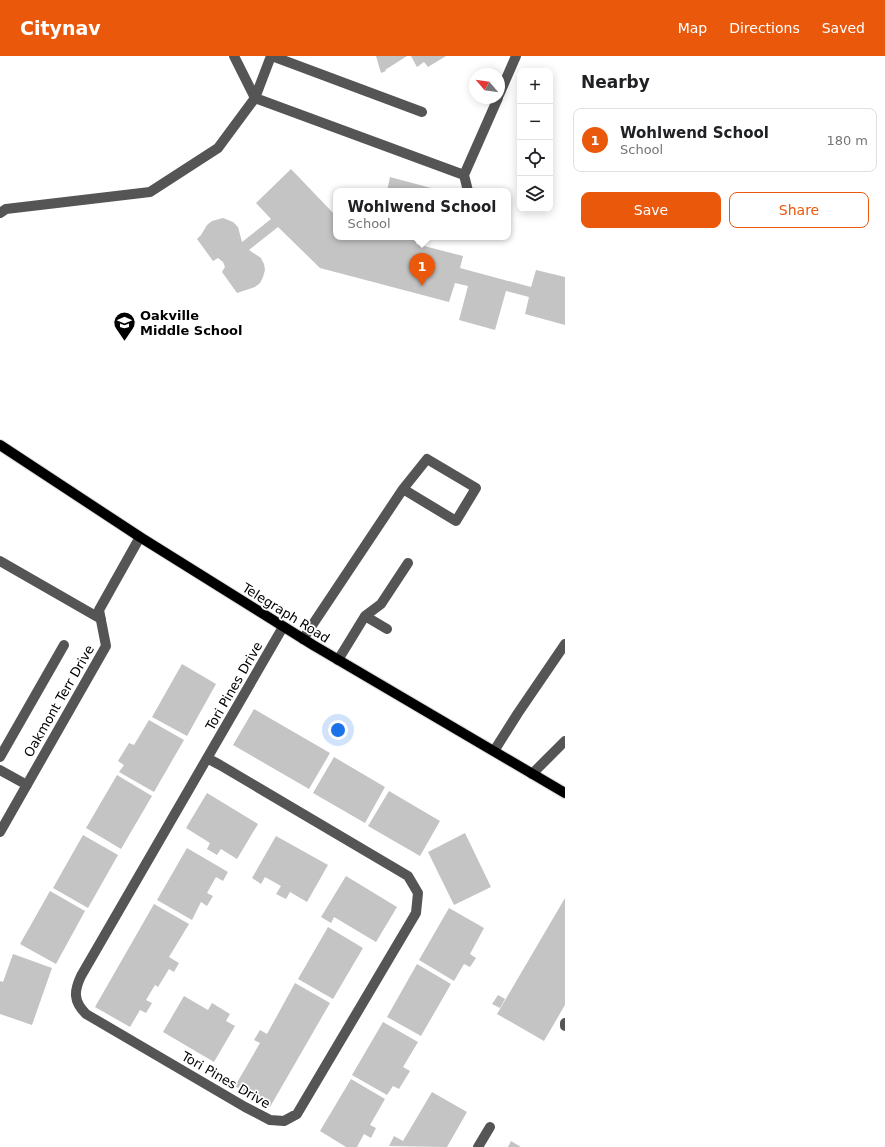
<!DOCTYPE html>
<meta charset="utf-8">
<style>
body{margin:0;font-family:"DejaVu Sans",sans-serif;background:#f2f2f2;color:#202124}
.controls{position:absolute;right:12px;top:12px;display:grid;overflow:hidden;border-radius:8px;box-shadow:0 2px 10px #0003}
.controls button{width:36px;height:36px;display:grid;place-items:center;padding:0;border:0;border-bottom:1px solid #e0e0e0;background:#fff;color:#202124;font:20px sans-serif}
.compass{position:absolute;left:469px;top:12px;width:36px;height:36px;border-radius:50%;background:#fff;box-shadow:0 2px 10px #0003;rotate:299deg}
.you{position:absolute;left:338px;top:674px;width:14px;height:14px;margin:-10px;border:3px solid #fff;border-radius:50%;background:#1a73e8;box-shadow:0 0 0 6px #1a73e833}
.badge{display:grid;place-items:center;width:26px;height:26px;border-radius:50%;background:#ea580c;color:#fff;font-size:13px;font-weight:700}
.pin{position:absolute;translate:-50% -33px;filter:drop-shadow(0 1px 2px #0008)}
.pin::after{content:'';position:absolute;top:21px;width:14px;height:12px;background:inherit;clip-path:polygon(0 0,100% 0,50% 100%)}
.popup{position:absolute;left:333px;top:132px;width:178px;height:52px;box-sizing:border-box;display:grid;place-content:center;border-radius:8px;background:#fff;filter:drop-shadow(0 1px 3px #0005);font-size:13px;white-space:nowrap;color:#757577}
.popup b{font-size:15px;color:#202124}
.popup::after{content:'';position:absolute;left:50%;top:100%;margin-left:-8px;border:8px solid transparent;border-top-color:#fff}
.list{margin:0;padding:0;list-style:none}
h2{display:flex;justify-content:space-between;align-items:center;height:52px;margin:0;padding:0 16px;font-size:17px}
h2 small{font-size:13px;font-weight:400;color:#757577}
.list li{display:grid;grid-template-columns:26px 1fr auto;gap:12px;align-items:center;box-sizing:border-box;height:64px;margin:0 8px 8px;padding:0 8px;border:1px solid #e0e0e0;border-radius:8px}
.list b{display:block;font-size:15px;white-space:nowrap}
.list p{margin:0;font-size:13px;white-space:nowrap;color:#757577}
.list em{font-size:13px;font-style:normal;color:#757577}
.actions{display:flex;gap:8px;padding:12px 16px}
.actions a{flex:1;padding:9px 0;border:1px solid #ea580c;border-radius:8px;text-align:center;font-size:14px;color:#ea580c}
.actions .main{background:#ea580c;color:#fff}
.icon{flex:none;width:22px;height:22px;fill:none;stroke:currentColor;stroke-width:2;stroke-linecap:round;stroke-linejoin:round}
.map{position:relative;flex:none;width:565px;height:1091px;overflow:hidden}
header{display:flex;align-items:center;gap:24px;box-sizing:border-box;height:56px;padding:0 20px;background:#ea580c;color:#fff}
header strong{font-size:19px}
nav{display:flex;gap:22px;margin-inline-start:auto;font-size:14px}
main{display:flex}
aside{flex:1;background:#fff}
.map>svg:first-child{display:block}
</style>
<header>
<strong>Citynav</strong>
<nav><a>Map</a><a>Directions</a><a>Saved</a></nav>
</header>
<main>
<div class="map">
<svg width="565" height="1091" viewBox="0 0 565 1091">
<rect width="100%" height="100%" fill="#fff"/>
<!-- building -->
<path fill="#c4c4c4" d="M376,0H407L385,14L386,15L381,17Z
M411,0H446L428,11L424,6L417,11Z
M291,113L336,160V181H418L416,188L463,200L460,212L531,231L536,214L565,221V269L525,258L529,241L506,235L495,274L459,264L468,230L455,227L449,246L320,212L278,171L249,194L261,202L264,208L265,214L263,221L260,227L255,231L237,237L222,216L225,211L223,206L218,202L213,205L197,183L201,179L207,169L212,165L223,162L233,166L238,171L242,186L271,163L256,147Z
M390,121L431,132L430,135H387Z
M182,608L216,628L187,680L152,661Z
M254,653L330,697L309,733L233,689Z
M149,664L184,684L154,736L119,716L124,709L118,705L129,687L134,689Z
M334,701L385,731L365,767L313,737Z
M117,719L152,740L121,793L86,772Z
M389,735L440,765L420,800L368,770Z
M207,737L258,768L237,803L221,793L217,799L207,793L210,787L186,772Z
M465,777L491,831L454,849L428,796Z
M83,779L118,799L88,852L53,832Z
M276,780L328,809L307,846L290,836L286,843L276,838L281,830L265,821L261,828L252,822Z
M187,792L228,816L223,825L216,821L207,837L213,840L207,850L201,846L192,864L157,844Z
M346,820L397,851L376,886L334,861L331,867L321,861Z
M50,835L85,855L56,908L20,888Z
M565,842V949L544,985L497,958Z
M154,848L189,868L169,901L179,907L174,916L169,913L158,931L155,929L146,944L152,947L146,957L140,954L130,971L95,951Z
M449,852L484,872L470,898L476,902L470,911L464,908L454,925L419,904Z
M328,871L363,892L333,943L298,923Z
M13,898L52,912L32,969L0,958V925L3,926Z
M417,908L451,928L421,980L387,961Z
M295,927L330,947L270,1051L235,1030L260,987L254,984L260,974L267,978Z
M498,939L505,943L500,952L492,948Z
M184,940L208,954L212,947L230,958L226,965L235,970L214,1006L163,976Z
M383,966L418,986L403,1011L410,1015L399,1033L393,1030L387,1039L352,1019Z
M351,1023L385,1043L370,1069L376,1072L371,1082L364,1078L357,1091H346L320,1075Z
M432,1036L467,1056L447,1091L389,1090L394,1080L403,1085Z
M511,1085L521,1091H508Z"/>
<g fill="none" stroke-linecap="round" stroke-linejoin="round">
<defs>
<path id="major" d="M0,389L140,481L313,589L565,737"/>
</defs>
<!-- major casing -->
<use href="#major" stroke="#dbdbdb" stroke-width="12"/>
<!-- minor -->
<path stroke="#555" stroke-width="10" d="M234,0L255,42L464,119L498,42
M272,0L422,56
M499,39L516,0
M464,119L468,135
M0,157L6,153L150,136L218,92L255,42L271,0
M0,505L101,563
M365,560L387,573
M303,583L403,433L427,403L476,432L456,465L403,433
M338,604L365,560L381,548L408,507
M494,695L518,657L565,588
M0,701L64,589
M207,702L220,709L408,820L418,837L416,857L297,1058L284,1065L270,1064L245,1051L86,958C73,945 74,935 81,920L283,571
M0,714L27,729
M532,718L565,685
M0,776L106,590L99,554L140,481
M565,967V970
M478,1091L490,1071"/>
<!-- major -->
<use href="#major" stroke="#000" stroke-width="10"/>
</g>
<!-- icons -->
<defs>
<symbol id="school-pin" viewBox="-11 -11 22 30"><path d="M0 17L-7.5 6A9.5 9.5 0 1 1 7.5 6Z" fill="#000" stroke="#fff"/><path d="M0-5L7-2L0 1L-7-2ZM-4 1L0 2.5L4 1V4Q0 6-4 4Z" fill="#fff"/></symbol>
</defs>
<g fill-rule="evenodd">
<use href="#school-pin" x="112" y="254" width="25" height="34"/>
</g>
<g text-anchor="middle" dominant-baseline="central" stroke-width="3.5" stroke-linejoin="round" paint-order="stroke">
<!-- poi labels -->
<g font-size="13" font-weight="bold" fill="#000" stroke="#fff" text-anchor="start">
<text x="140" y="259">Oakville<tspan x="140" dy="15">Middle School</tspan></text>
</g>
<!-- street labels -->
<g font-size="13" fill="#000" stroke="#fff">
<text transform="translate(286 557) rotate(32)">Telegraph Road</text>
<text transform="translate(234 630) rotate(-60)">Tori Pines Drive</text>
<text transform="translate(59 645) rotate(-60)">Oakmont Terr Drive</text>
<text transform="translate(226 1024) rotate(30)">Tori Pines Drive</text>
</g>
</g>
</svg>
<div class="controls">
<button>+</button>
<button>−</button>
<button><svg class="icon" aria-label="locate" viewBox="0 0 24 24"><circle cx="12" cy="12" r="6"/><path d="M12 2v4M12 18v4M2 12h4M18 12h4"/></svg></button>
<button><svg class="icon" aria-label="layers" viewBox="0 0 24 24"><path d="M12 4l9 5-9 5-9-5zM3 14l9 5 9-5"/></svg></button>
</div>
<svg class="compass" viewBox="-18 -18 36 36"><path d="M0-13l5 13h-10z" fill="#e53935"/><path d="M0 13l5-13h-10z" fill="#757577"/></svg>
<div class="you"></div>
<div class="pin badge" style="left:422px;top:230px">1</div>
<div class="popup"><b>Wohlwend School</b>School</div>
</div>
<aside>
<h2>Nearby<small></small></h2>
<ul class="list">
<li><span class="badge">1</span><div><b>Wohlwend School</b><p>School</p></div><em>180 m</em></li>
</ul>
<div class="actions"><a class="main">Save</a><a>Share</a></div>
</aside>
</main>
